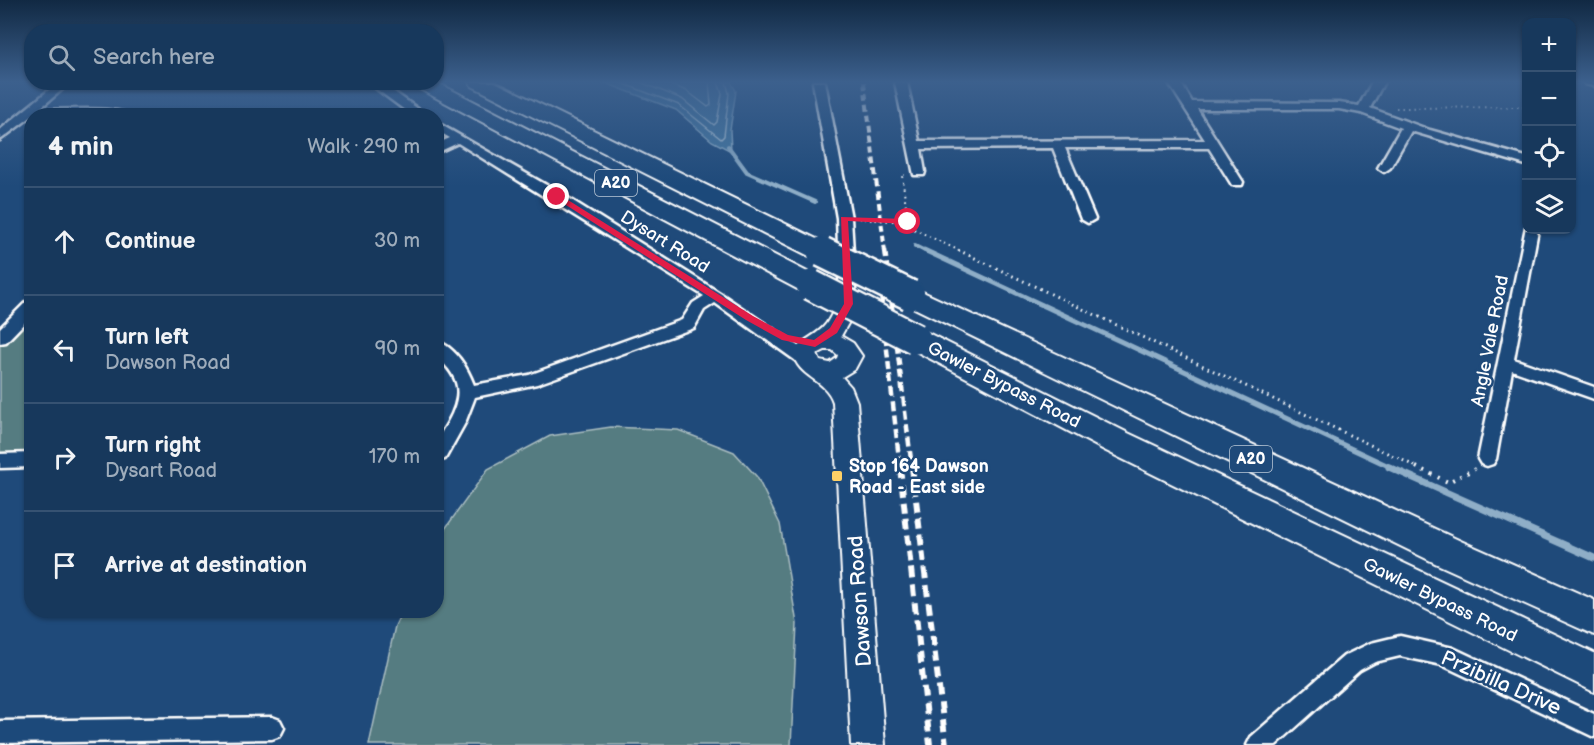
<!DOCTYPE html>
<meta charset="utf-8">
<style>
body{margin:0;font-family:"Balsamiq Sans",sans-serif;background:#244365;color:#f1f3f6}
.controls{position:absolute;right:18px;top:18px;display:grid;overflow:hidden;border-radius:12px;box-shadow:0 2px 4px #0004}
.controls button{width:54px;height:54px;display:grid;place-items:center;padding:0;border:0;border-bottom:2px solid #365272;background:#17385c;color:#f1f3f6;font:30px sans-serif}
.stop{position:absolute;width:18px;height:18px;margin:-14px;border:4px solid #e11d48;border-radius:50%;background:#fff}
.stop.end{background:#e11d48;border-color:#fff;box-shadow:0 2px 6px #0008}
.list{margin:0;padding:0;list-style:none}
h2{display:flex;justify-content:space-between;align-items:center;height:78px;margin:0;padding:0 24px;font-size:26px}
h2 small{font-size:20px;font-weight:400;color:#9eacbb}
.list li{display:grid;grid-template-columns:39px 1fr auto;gap:18px;align-items:center;box-sizing:border-box;height:108px;padding:0 24px;border-top:2px solid #365272}
.list b{display:block;font-size:22px;white-space:nowrap}
.list p{margin:0;font-size:20px;white-space:nowrap;color:#9eacbb}
.list em{font-size:20px;font-style:normal;color:#9eacbb}
.icon{flex:none;width:33px;height:33px;fill:none;stroke:currentColor;stroke-width:2;stroke-linecap:round;stroke-linejoin:round}
.map{position:relative;flex:none;width:1594px;height:745px;overflow:hidden}
.search{position:absolute;background:#17385c;box-shadow:0 2px 4px #0004;left:24px;top:24px;width:420px;height:66px;display:flex;align-items:center;gap:15px;box-sizing:border-box;padding:0 21px;border-radius:24px;color:#9eacbb;font-size:22px}
.panel{position:absolute;background:#17385c;box-shadow:0 2px 4px #0004;left:24px;top:108px;width:420px;height:510px;border-radius:24px}
.map>svg:first-child{display:block}
</style>
<div class="map">
<svg width="1594" height="745" viewBox="0 0 1594 745">
<rect width="100%" height="100%" fill="#1f4a7a"/>
<filter id="ink" filterUnits="userSpaceOnUse"><feTurbulence type="fractalNoise" baseFrequency=".0167" numOctaves="2"/><feDisplacementMap in="SourceGraphic" scale="12" xChannelSelector="R" yChannelSelector="G"/><feConvolveMatrix kernelMatrix="1 2 1 2 8 2 1 2 1" color-interpolation-filters="sRGB"/></filter>
<g filter="url(#ink)">
<!-- green -->
<path fill="#557b81" stroke="#aabdc0" stroke-width="1.5" d="M31,324V460L0,461V338L14,325Z
M611,427L678,430L734,452L757,477L780,524L797,624L791,745H369L395,626L402,611L436,610L437,540L488,469L550,436Z"/>
<!-- water -->
<path fill="#4478a1" stroke="#8faec7" stroke-width="1.5" d="M603,82H731L736,91L730,130L731,151L712,141L676,110Z"/>
<g fill="none" stroke-linecap="round" stroke-linejoin="round">
<!-- shore -->
<path stroke="#b4c9d9" stroke-width="1.5" d="M619,82L679,105L721,139L724,136L729,93L726,82
M640,82L682,99L714,125L717,122L722,94L718,82
M664,82L687,91L708,107L711,105L709,82"/>
<!-- stream-far2 -->
<path stroke="#8faec7" stroke-width="4" d="M728,146L747,172L815,202
M915,246L927,252"/>
<!-- stream-far1 -->
<path stroke="#8faec7" stroke-width="5" d="M924,250L1393,468"/>
<!-- stream -->
<path stroke="#8faec7" stroke-width="7" d="M1389,467L1594,558"/>
<defs>
<path id="street" d="M59,82H71L38,110C59,110 118,105 134,116H32L0,140V130Z
M367,82H380L428,116H413Z
M813,82H825L851,218L856,304L848,309L840,304L837,218Z
M895,82H907L919,141L1205,140L1168,82H1180L1192,102L1339,103L1359,106L1372,82H1384L1370,108L1430,130L1526,157V165L1411,131L1390,168L1384,172L1378,168L1401,128L1361,113L1339,109H1197L1243,182L1242,185H1232L1209,148H1065L1095,219L1088,223L1081,219L1053,148L921,149L925,172L924,175H914Z
M1583,82H1594V86L1585,84Z
M436,122L562,194L720,293L811,355L813,359L811,363H799L715,303L704,310L694,328L537,384L475,397L465,423L445,459L436,461C436,455 435,447 437,442C439,435 445,428 448,422C464,393 460,377 436,356V341C455,346 468,369 474,385L529,375L682,320L693,303L704,296L458,143L436,153V144L450,138L436,130Z
M1526,227V230H1538L1514,359L1594,387V399L1512,370L1496,459L1493,464L1487,466L1481,464L1478,459Z
M32,300V315L6,342L0,343V328L27,301Z
M32,453V467L0,468V454Z
M1400,636L1453,648L1594,714V737L1442,665L1400,656L1375,662L1360,670L1276,745H1247L1251,737L1344,656L1371,643Z
M272,717L280,720L284,728L280,736L272,739L0,743V721Z"/>
<path id="secondary" d="M848,297L856,299L859,304L841,336L853,343L862,356L855,369L842,377L851,387L857,402L885,745H851L833,402C825,378 798,378 793,353C801,339 816,337 826,324C831,317 835,307 840,299ZM825,350H832L838,355L837,358L830,363L820,361L817,354Z"/>
<path id="highway" d="M411,82H436L821,279L825,285L821,291L811,294L801,291L414,86Z
M469,82H495L831,246L835,252L831,258L822,260L813,258L472,86Z
M910,286L1463,542L1594,600V635L1437,564L900,301L896,295L900,289Z
M916,329L926,332L1128,433L1594,653V692L1106,451L906,346L902,339L906,332Z"/>
</defs>
<!-- street casing -->
<use href="#street" stroke="#fff" stroke-width="5"/>
<!-- secondary casing -->
<use href="#secondary" stroke="#fff" stroke-width="4"/>
<!-- highway casing -->
<use href="#highway" stroke="#fff" stroke-width="4"/>
<!-- path-far2 -->
<path stroke="#fff" stroke-width="2" stroke-dasharray="1.5 4" stroke-linecap="butt" d="M1396,108L1526,107
M859,219L908,222L902,175H905
M899,222L962,252"/>
<!-- path-far1 -->
<path stroke="#fff" stroke-width="3" stroke-dasharray="1.5 4.5" stroke-linecap="butt" d="M958,250L1419,468"/>
<!-- path -->
<path stroke="#fff" stroke-width="4" stroke-dasharray="2 6" stroke-linecap="butt" d="M1416,467L1448,482L1475,469"/>
<!-- street -->
<use href="#street" fill="#1f4a7a" fill-rule="evenodd"/>
<!-- secondary -->
<use href="#secondary" fill="#1f4a7a" fill-rule="evenodd"/>
<!-- highway -->
<use href="#highway" fill="#1f4a7a" fill-rule="evenodd"/>
<!-- rail-far2 -->
<path stroke="#fff" stroke-width="4" stroke-dasharray="7 4" stroke-linecap="butt" d="M864,82L885,252"/>
<!-- rail-far1 -->
<path stroke="#fff" stroke-width="4.5" stroke-dasharray="9 4.5" stroke-linecap="butt" d="M885,250L912,468
M878,268L900,468"/>
<!-- rail -->
<path stroke="#fff" stroke-width="6" stroke-dasharray="11 6" stroke-linecap="butt" d="M900,467L930,745
M912,467L946,745"/>
<defs>
<path id="highway-bridge" d="M822,252L910,295
M811,285L916,339"/>
</defs>
<!-- highway-bridge casing -->
<use href="#highway-bridge" stroke="#fff" stroke-width="34" stroke-linecap="butt"/>
<!-- highway-bridge -->
<use href="#highway-bridge" stroke="#1f4a7a" stroke-width="29"/>
</g>
</g>
<!-- sky -->
<linearGradient id="sky" x2="0" y2="1"><stop stop-color="#112943"/><stop offset="0.44" stop-color="#3c608d"/><stop offset="1" stop-color="#3c608d" stop-opacity="0"/></linearGradient>
<rect width="1594" height="186" fill="url(#sky)"/>
<!-- route -->
<path fill="#e11d48" d="M555,195H560L753,316L788,335L814,340L830,328L844,304L841,217L908,219L912,222L908,224L848,221L853,304L837,333L815,347L782,340L746,320L555,198Z"/>
<!-- markers -->
<rect fill="#ffd166" stroke="#1f4a7a" stroke-width="2" x="831" y="470" width="12" height="12" rx="3"/>
<g text-anchor="middle" dominant-baseline="central" stroke-width="5" stroke-linejoin="round" paint-order="stroke">
<!-- shield labels -->
<g fill="#1f4a7a" stroke="#bcc9d7" stroke-width="1.5">
<rect x="595" y="170" width="42" height="26" rx="4.5"/>
<rect x="1230" y="446" width="42" height="26" rx="4.5"/>
</g>
<g font-size="16" font-weight="bold" fill="#fff">
<text x="616" y="183">A20</text>
<text x="1251" y="459">A20</text>
</g>
<!-- street labels -->
<g font-size="18" fill="#fff" stroke="#1f4a7a">
<text transform="translate(665 242) rotate(32)">Dysart Road</text>
<text transform="translate(1490 341) rotate(-79)">Angle Vale Road</text>
<text transform="translate(1004 385) rotate(27)">Gawler Bypass Road</text>
<text transform="translate(1440 600) rotate(26)">Gawler Bypass Road</text>
</g>
<!-- poi labels -->
<g font-size="18" font-weight="bold" fill="#fff" stroke="#1f4a7a" text-anchor="start">
<text x="849" y="466">Stop 164 Dawson<tspan x="849" dy="21">Road - East side</tspan></text>
</g>
<!-- near-street labels -->
<g font-size="21" fill="#fff" stroke="#1f4a7a">
<text transform="translate(860 601) rotate(-94)">Dawson Road</text>
<text transform="translate(1501 683) rotate(24)">Przibilla Drive</text>
</g>
</g>
</svg>
<div class="controls">
<button>+</button>
<button>−</button>
<button><svg class="icon" aria-label="locate" viewBox="0 0 24 24"><circle cx="12" cy="12" r="6"/><path d="M12 2v4M12 18v4M2 12h4M18 12h4"/></svg></button>
<button><svg class="icon" aria-label="layers" viewBox="0 0 24 24"><path d="M12 4l9 5-9 5-9-5zM3 14l9 5 9-5"/></svg></button>
</div>
<div class="stop" style="left:908px;top:222px"></div>
<div class="stop end" style="left:557px;top:197px"></div>
<div class="search"><svg class="icon" aria-label="search" viewBox="0 0 24 24"><circle cx="10" cy="10" r="6"/><path d="M15 15l6 6"/></svg>Search here</div>
<section class="panel">
<h2>4 min<small>Walk · 290 m</small></h2>
<ul class="list">
<li><svg class="icon" aria-label="ahead" viewBox="0 0 24 24"><path d="M12 20V5M6 11l6-6 6 6"/></svg><div><b>Continue</b></div><em>30 m</em></li>
<li><svg class="icon" aria-label="left" viewBox="0 0 24 24"><path d="M17 20v-9H6M10 6l-5 5 5 5"/></svg><div><b>Turn left</b><p>Dawson Road</p></div><em>90 m</em></li>
<li><svg class="icon" aria-label="right" viewBox="0 0 24 24"><path d="M7 20v-9h11M14 6l5 5-5 5"/></svg><div><b>Turn right</b><p>Dysart Road</p></div><em>170 m</em></li>
<li><svg class="icon" aria-label="arrive" viewBox="0 0 24 24"><path d="M6 21V4h12l-3 4 3 4H6"/></svg><div><b>Arrive at destination</b></div></li>
</ul>
</section>
</div>
